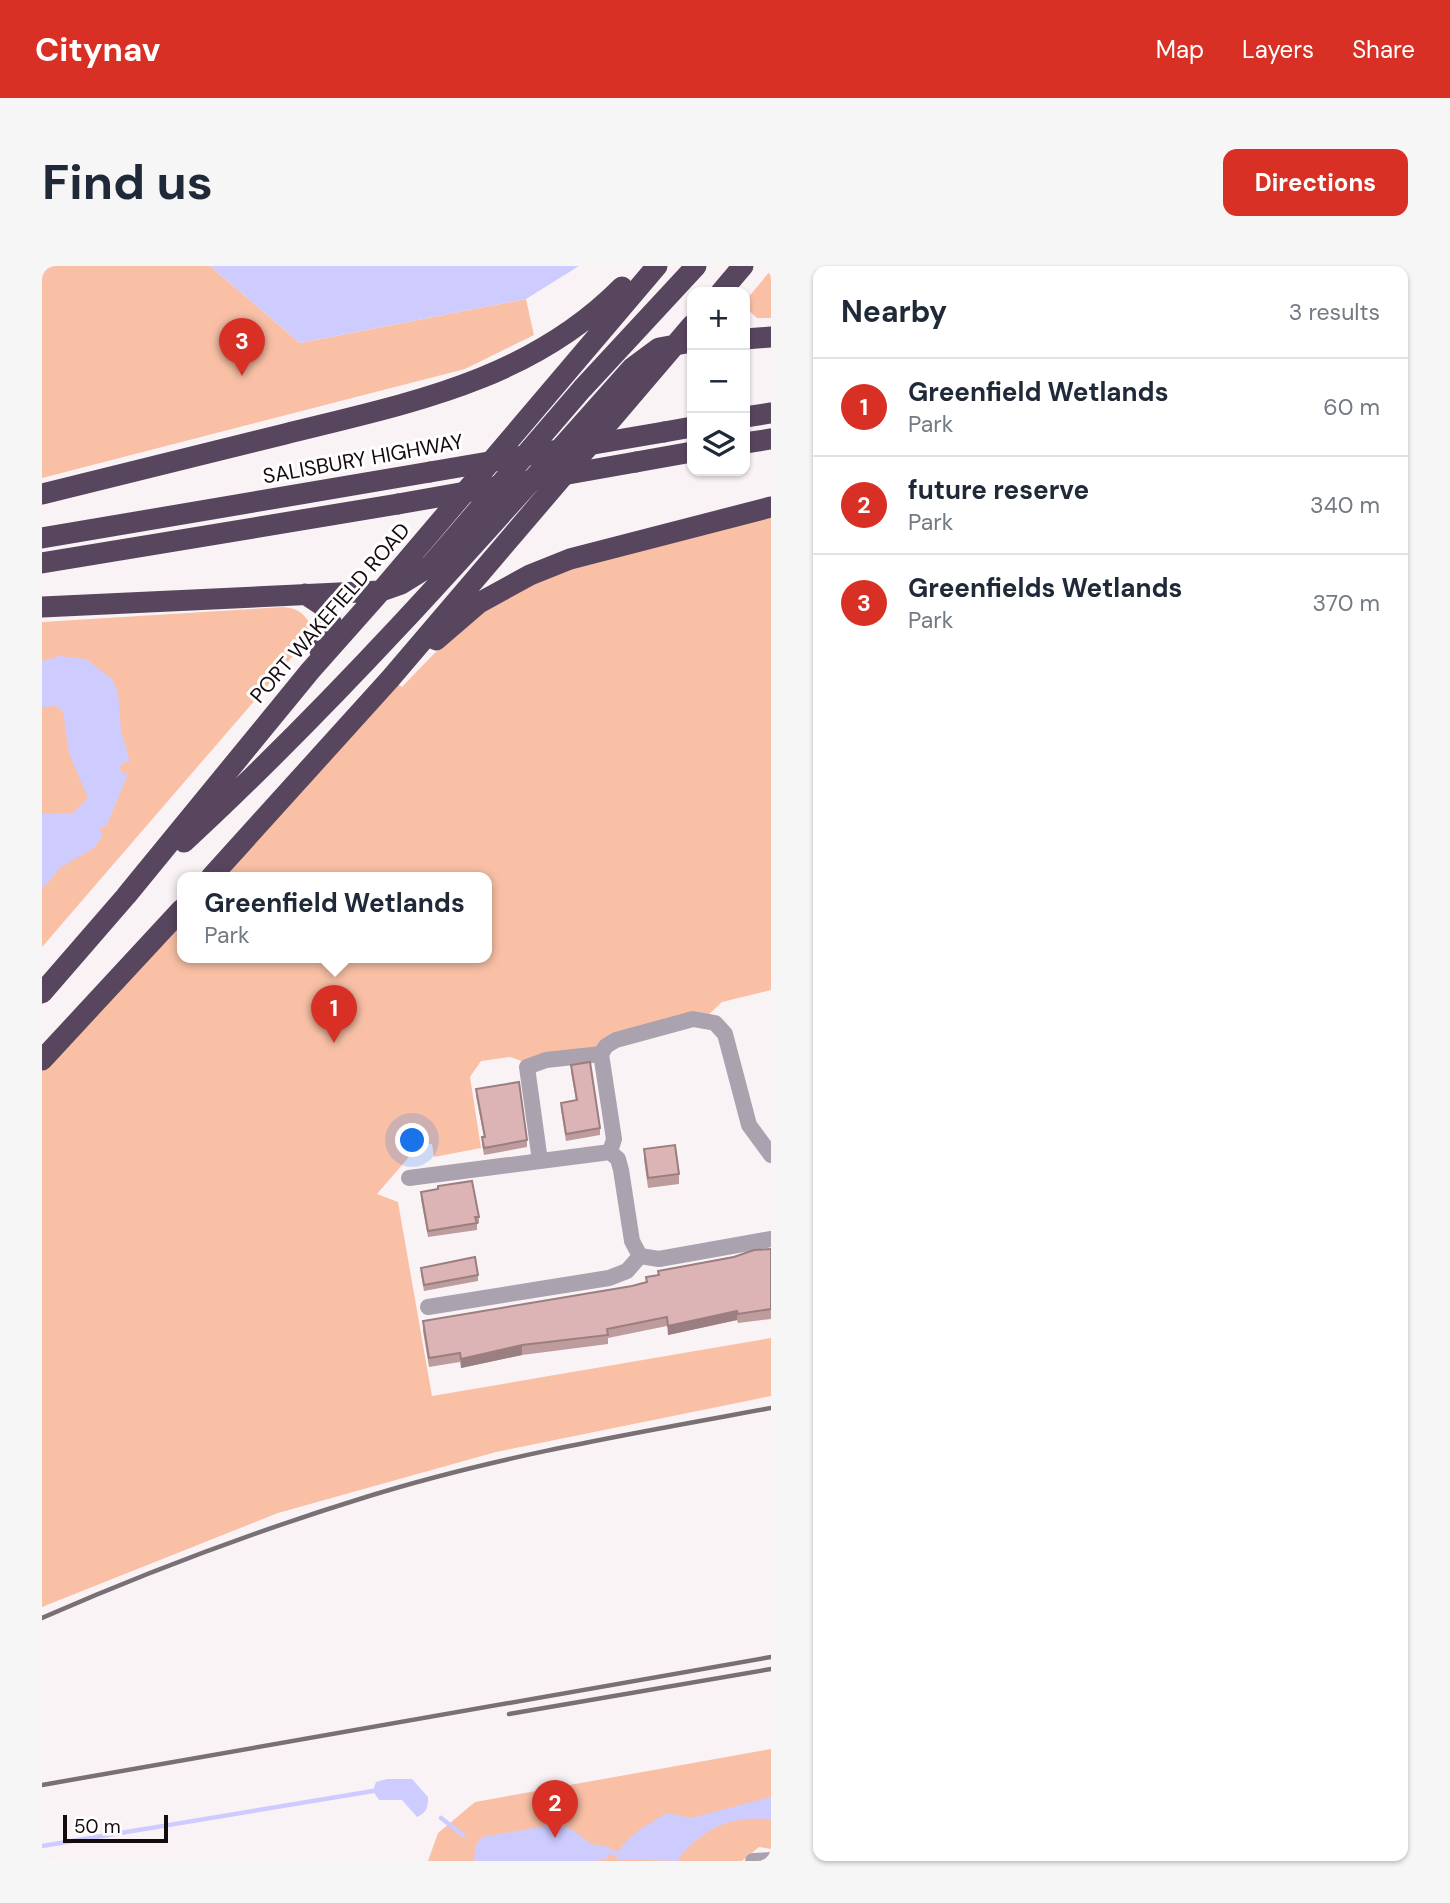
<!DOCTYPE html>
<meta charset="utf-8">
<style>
body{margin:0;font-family:"DM Sans",sans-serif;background:#f6f6f7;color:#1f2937}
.controls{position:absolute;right:21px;top:21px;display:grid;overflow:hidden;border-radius:14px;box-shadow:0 2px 5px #0004}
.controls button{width:63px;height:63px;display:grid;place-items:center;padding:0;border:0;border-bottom:2px solid #e0e1e3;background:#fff;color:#1f2937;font:35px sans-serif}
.scale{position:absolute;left:21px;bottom:18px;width:105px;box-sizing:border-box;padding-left:7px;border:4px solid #160a11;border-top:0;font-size:19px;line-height:24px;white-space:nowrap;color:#160a11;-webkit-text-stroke:5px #fff;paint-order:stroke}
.you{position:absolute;left:371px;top:875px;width:24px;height:24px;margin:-18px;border:5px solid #fff;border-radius:50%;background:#1a73e8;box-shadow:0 0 0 10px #1a73e833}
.badge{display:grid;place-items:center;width:46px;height:46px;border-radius:50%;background:#d93025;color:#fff;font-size:23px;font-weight:700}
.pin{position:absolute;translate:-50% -58px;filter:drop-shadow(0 2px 4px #0008)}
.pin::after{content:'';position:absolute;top:37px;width:24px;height:21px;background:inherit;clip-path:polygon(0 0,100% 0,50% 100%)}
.popup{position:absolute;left:135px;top:606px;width:315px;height:91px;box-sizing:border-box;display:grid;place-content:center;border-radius:14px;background:#fff;filter:drop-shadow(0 2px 5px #0005);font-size:23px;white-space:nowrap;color:#747a83}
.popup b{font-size:26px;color:#1f2937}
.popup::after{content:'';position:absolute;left:50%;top:100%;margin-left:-14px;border:14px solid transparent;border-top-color:#fff}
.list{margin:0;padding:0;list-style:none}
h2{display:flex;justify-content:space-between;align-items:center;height:91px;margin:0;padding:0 28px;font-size:30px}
h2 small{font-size:23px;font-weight:400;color:#747a83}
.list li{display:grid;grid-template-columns:46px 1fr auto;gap:21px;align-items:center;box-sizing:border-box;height:98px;padding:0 28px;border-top:2px solid #e0e1e3}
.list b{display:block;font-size:26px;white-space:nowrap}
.list p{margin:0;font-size:23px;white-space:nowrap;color:#747a83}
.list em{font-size:23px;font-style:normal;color:#747a83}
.icon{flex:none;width:38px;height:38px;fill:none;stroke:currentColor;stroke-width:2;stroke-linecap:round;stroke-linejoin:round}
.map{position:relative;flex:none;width:729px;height:1595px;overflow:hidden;border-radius:14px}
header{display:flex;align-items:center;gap:42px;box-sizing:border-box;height:98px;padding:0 35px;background:#d93025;color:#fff}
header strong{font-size:33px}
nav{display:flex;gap:38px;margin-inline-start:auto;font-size:24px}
.intro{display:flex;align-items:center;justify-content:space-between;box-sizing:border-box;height:168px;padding:0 42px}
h1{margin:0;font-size:49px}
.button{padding:18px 32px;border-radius:14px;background:#d93025;color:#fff;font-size:24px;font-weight:700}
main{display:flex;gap:42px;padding:0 42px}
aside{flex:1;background:#fff;border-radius:14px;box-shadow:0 2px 5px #0004}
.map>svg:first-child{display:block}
</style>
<header>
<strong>Citynav</strong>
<nav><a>Map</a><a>Layers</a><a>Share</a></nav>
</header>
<div class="intro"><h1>Find us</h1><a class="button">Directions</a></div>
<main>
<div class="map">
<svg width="729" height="1595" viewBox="0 0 729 1595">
<rect width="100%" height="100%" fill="#faf3f6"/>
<!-- green -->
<path fill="#f9c0a6" d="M0,0H168L258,77L484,33L492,69L423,103L0,212Z
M729,4V52H715L704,42V34Z
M729,246V724L680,736L662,753L564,780L488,798L468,791L439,795L428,811L439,882L392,891L390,878H378L335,928L356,936L390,1130L729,1072V1130L454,1186L236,1247L0,1341V794L140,643V691H444V611H169L348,413L360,421C388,392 416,361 451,339C532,289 638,272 729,246Z
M242,341C256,342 265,349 269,362L264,375L0,681V356Z
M729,1483V1583L717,1581L700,1595H386L396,1567L433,1536Z"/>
<!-- water -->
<path fill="#ceccff" d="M168,0H537L484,33L258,77Z
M18,390L44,393L70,413L76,426L79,465L88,495L80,497L78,502L81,508H86L65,559L57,563L61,569L52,582L19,601L0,623V548L31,547L46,532L27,487L21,446L14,440L0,441V395Z
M345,1513H370L386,1531C386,1542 385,1546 375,1551L360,1534H337L331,1525L334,1516Z
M729,1531V1553C687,1550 661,1562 635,1595L574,1593C580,1571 607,1558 625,1547L649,1552Z
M515,1558L531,1564L549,1578L568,1581L566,1592L553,1595H434L432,1592L434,1579L440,1571Z"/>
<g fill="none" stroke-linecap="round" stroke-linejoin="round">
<!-- stream -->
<path stroke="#ceccff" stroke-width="4.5" d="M399,1552L421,1569
M0,1580L331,1525
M566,1586L576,1587"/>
<!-- minor -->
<path stroke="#aba2af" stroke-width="16" d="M498,895L485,801L504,794L559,788
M367,912L568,886
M598,990L590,975L579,904L576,893L568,886L572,873L559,788L564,780L574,774L651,753L673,757L683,768L707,859L729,889
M598,990L617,993L729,973
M386,1041L567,1012L585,1005L598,990
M711,1595L729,1594"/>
<!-- highway -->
<path stroke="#58465f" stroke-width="21" d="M679,26L701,0
M703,73L729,71
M703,151L729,147
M622,166L650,161
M703,177L729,173
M594,196L650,186
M0,228C81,208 162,188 243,168C367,137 487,115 580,21
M0,272L388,206
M0,297L356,238
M263,328L281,340L289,356L278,385
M0,341L339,325L359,318L388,300L540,123L654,0
M394,374L437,337L488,309L528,293L729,241
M142,576C302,428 445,265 590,102L617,82L650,76
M169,611L348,413L650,59
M0,727L84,630L268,405L339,325L615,0
M0,794L140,643"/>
<!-- rail -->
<path stroke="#797075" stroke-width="4.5" d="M0,1352C105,1306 214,1265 324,1231C456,1190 593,1167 729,1142
M467,1448L729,1403
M0,1519L729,1391"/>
<!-- highway-bridge -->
<path stroke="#58465f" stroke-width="21" d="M388,206L622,166
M356,238L594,196"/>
</g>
<!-- wall -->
<path fill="#be9b9c" d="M529,799L558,862V869L524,875L519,843V837L534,834L529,806Z
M434,823L485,874V881L442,889L440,878V871H442L434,830Z
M602,883L637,908V918L606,922L602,893Z
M379,926L437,951V957L435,958V964L386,971L379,933Z
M729,983V1053L696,1057L695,1054L626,1069L625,1060L566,1072V1078L480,1089L419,1102L418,1096L387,1101L381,1065V1055L590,1020L604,1016V1011L616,1009V1005Z
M379,1002L436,1009V1015L382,1025L379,1008Z"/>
<!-- shaded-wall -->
<path fill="#9b7e7f" d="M695,1045V1054L626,1069V1060Z
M480,1079V1089L419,1102V1093Z"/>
<!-- building -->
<path fill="#ddb4b5" stroke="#9b7e7f" stroke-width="2" d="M548,796L558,862L524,868L519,837L535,834L529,799Z
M477,816L485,874L442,882L440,871H443L434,823Z
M633,879L637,908L606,912L602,883Z
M430,915L437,951H433L435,957L386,965L379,926L396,923V920Z
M729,983V1043L696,1048L695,1045L626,1060L625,1051L565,1063L566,1069L480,1079L419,1093L418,1087L387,1092L381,1055L590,1020L605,1016L604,1011L617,1009L616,1005L692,991L712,984Z
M433,991L436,1009L382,1019L379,1002Z"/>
<g text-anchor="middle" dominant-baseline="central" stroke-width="6" stroke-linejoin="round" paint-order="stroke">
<!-- street labels -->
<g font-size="21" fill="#160a11" stroke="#fff">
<text transform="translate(321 193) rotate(-10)">SALISBURY HIGHWAY</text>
<text transform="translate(288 347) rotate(-49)">PORT WAKEFIELD ROAD</text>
</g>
</g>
</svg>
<div class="controls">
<button>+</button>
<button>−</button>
<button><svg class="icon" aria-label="layers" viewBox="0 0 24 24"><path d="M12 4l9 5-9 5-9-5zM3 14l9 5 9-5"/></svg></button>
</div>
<div class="scale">50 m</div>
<div class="you"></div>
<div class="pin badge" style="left:292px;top:777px">1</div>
<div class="popup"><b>Greenfield Wetlands</b>Park</div>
<div class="pin badge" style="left:513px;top:1572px">2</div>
<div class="pin badge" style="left:200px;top:110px">3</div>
</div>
<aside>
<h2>Nearby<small>3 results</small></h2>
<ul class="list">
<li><span class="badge">1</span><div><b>Greenfield Wetlands</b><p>Park</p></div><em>60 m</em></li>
<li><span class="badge">2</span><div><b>future reserve</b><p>Park</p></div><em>340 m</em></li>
<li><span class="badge">3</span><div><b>Greenfields Wetlands</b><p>Park</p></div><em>370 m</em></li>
</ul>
</aside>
</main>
